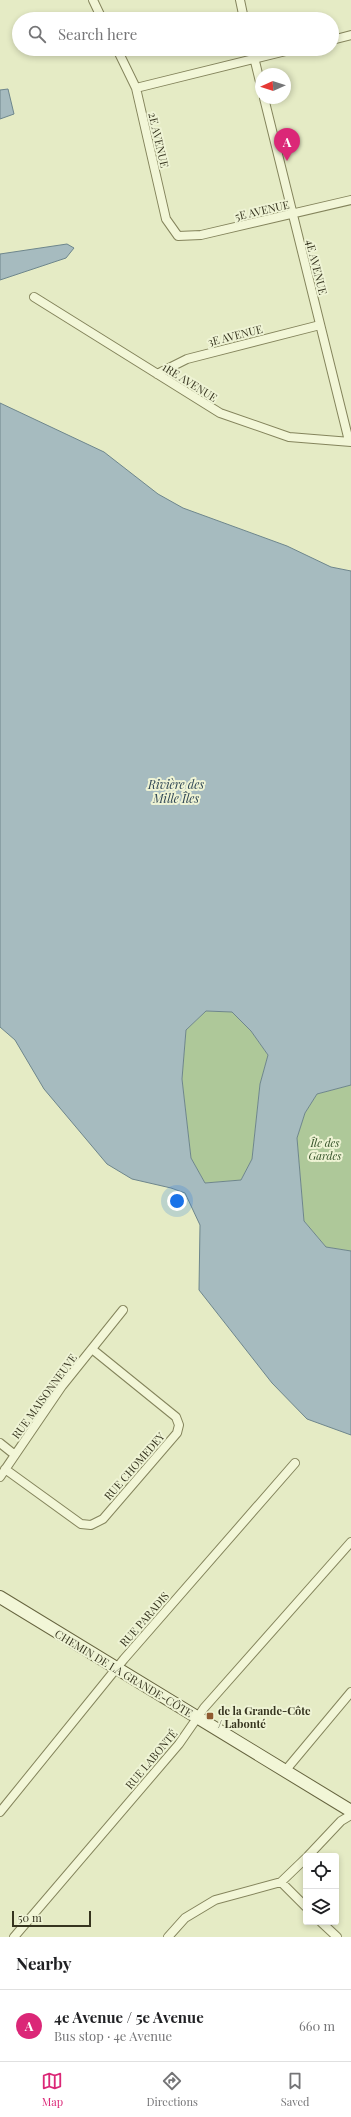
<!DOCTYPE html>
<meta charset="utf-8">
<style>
body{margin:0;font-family:"Playfair Display",serif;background:#f6f6f6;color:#202124}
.controls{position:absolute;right:12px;bottom:12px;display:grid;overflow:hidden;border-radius:4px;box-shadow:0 2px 6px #0003}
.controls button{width:36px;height:36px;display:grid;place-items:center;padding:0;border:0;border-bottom:1px solid #e0e0e0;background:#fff;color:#202124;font:20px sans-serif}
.compass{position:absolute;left:255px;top:68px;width:36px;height:36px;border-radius:50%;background:#fff;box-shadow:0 2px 6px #0003;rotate:267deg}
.scale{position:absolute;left:12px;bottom:10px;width:79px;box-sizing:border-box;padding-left:4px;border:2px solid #36341f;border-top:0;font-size:11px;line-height:14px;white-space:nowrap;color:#36341f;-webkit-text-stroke:3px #eef3d4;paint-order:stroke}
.you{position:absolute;left:177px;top:1201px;width:14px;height:14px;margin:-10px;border:3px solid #fff;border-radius:50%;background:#1a73e8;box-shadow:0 0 0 6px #1a73e833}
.badge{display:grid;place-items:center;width:26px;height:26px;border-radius:50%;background:#db2777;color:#fff;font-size:13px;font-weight:700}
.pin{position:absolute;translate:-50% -33px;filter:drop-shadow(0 1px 2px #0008)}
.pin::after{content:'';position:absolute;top:21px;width:14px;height:12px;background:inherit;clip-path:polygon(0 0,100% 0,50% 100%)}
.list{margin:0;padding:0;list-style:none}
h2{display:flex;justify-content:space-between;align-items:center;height:52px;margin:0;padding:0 16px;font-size:17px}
h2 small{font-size:13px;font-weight:400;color:#757577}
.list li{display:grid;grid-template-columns:26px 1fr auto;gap:12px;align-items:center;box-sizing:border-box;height:72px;padding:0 16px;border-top:1px solid #e0e0e0}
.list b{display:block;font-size:15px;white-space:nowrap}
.list p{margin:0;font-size:13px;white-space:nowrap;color:#757577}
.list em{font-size:13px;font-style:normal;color:#757577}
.icon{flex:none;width:22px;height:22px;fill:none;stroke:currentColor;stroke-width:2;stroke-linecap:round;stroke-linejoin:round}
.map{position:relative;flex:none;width:351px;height:1937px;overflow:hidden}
.search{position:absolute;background:#fff;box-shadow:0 2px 6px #0003;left:12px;right:12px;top:12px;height:44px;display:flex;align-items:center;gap:10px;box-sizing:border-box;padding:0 14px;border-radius:22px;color:#757577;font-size:15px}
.sheet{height:124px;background:#fff}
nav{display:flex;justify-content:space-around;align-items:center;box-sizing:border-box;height:56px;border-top:1px solid #e0e0e0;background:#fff;font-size:11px;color:#757577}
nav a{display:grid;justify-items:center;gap:2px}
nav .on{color:#db2777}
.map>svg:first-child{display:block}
</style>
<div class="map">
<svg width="351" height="1937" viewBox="0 0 351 1937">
<rect width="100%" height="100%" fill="#e5ebc5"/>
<!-- green -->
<path fill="#aec899" d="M206,1011L232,1012L251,1031L268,1055L260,1084L252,1159L241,1180L205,1183L191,1158L182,1079L186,1030Z
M351,1085V1251L326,1247L304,1221L297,1138L305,1113L317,1094Z"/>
<!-- water -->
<path fill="#a6bbbf" stroke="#6e868c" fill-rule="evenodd" d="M8,89L14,114L0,119V90Z
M67,244L74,248L66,258L0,280V254Z
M0,403L104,452L158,494L183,508L287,546L331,567L351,571V1085L317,1094L305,1113L297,1138L304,1221L326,1247L351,1251V1435L307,1419L272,1383L199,1290L200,1225L185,1193L171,1188L132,1179L107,1164L44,1089L15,1040L0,1027ZM206,1011L232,1012L251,1031L268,1055L260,1084L252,1159L241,1180L205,1183L191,1158L182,1079L186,1030Z"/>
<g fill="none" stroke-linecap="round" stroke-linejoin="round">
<defs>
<path id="minor" d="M93,0L102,19
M240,0L244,19
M332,40L351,35
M117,49L136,88L166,219L178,236L201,235L351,200
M252,49L261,86
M136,88L294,49
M264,98L349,441
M34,297L220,413L289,437L351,442
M157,374L187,359L320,325
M0,1443L15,1455
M5,1469L81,1524L91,1525L103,1519L177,1433L179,1425L176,1417L92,1349
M0,1477L62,1386L123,1310
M285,1771L351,1692
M0,1812L124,1659L295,1463
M308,1856L341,1821L351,1815
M281,1882L306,1907
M321,1922L337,1937
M14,1937L179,1744L204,1708L351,1542
M168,1937L185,1918L215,1900L281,1882L306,1858"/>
<path id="secondary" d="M0,1597L351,1811"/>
</defs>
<!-- minor casing -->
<use href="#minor" stroke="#84845c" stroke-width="10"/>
<!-- secondary casing -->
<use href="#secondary" stroke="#66643f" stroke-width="14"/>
<!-- minor -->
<use href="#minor" stroke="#f2f6d7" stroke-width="8"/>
<!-- secondary -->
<use href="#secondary" stroke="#f2f6d7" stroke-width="12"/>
</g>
<!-- markers -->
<rect fill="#8f5a30" stroke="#eef3d4" stroke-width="1.5" x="206" y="1712" width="8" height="8" rx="2"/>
<g text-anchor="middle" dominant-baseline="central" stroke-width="4" stroke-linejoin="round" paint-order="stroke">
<!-- street labels -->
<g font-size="11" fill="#36341f" stroke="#eef3d4">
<text transform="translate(159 140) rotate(77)">2E AVENUE</text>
<text transform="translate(262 210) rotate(-13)">5E AVENUE</text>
<text transform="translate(317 267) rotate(76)">4E AVENUE</text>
<text transform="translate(235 335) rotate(-14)">3E AVENUE</text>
<text transform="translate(190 382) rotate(32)">1RE AVENUE</text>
<text transform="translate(44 1396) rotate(-54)">RUE MAISONNEUVE</text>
<text transform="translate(134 1466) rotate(-49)">RUE CHOMEDEY</text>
<text transform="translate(144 1619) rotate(-49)">RUE PARADIS</text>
<text transform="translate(124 1673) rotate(31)">CHEMIN DE LA GRANDE-CÔTE</text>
<text transform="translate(151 1759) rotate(-50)">RUE LABONTÉ</text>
</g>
<!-- park labels -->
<g font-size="11" font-style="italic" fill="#335127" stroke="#eef3d4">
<text x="325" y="1142">Île des<tspan x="325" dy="13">Gardes</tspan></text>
</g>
<!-- poi labels -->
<g font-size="11" font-weight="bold" fill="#36341f" stroke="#eef3d4" text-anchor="start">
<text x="218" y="1710">de la Grande-Côte<tspan x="218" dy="13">/ Labonté</tspan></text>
</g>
<!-- water labels -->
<g font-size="12" font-style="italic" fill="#2f4654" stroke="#eef3d4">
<text x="176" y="784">Rivière des<tspan x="176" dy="14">Mille Îles</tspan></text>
</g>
</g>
</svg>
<div class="controls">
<button><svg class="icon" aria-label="locate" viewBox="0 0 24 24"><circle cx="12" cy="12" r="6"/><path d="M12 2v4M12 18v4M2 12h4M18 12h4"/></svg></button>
<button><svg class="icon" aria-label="layers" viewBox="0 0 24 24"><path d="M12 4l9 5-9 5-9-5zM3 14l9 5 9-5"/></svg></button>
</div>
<svg class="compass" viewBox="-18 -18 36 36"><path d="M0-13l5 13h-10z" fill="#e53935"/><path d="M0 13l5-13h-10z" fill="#757577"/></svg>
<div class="scale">50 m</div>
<div class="you"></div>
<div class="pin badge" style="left:287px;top:161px">A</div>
<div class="search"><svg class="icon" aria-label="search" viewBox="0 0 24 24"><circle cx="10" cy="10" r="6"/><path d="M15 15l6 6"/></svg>Search here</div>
</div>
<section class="sheet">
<h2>Nearby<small></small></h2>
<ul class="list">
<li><span class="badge">A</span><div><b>4e Avenue / 5e Avenue</b><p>Bus stop · 4e Avenue</p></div><em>660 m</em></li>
</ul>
</section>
<nav>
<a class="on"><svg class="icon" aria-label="map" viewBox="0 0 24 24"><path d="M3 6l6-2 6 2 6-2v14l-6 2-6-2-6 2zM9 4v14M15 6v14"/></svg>Map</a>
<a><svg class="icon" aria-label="directions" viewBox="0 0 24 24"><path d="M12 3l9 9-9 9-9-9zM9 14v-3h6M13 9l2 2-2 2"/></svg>Directions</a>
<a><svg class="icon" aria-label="saved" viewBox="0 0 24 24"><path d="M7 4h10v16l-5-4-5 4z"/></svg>Saved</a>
</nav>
